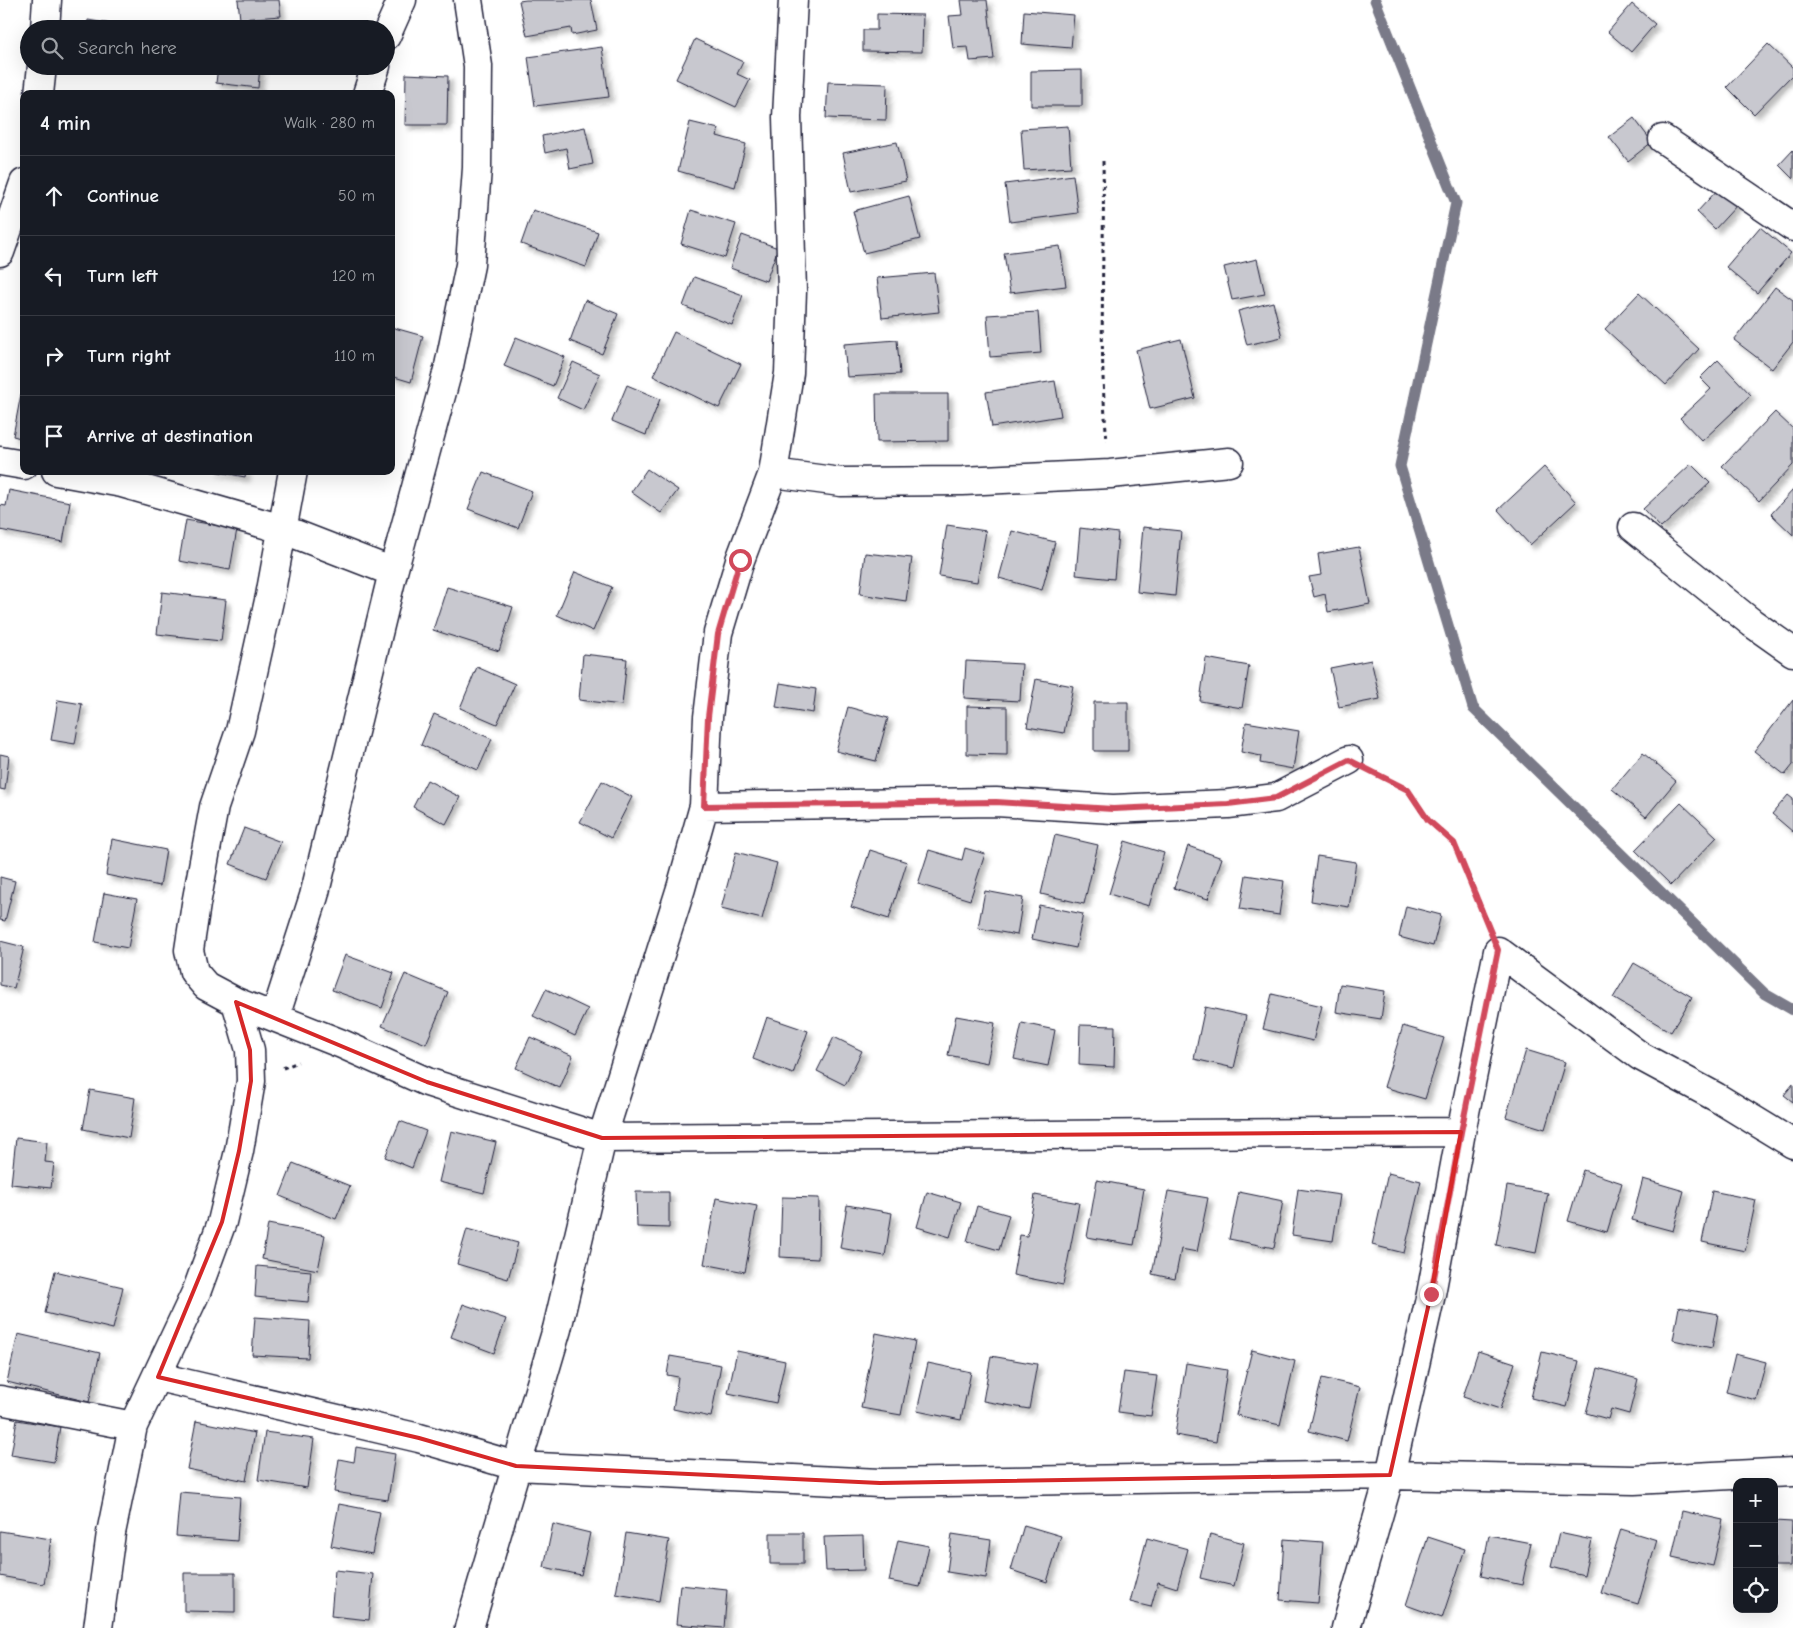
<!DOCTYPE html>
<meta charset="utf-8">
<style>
body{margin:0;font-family:"Comic Neue",sans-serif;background:#242831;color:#f1f3f6}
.controls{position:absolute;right:15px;bottom:15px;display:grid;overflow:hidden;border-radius:10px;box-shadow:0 5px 20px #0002}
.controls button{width:45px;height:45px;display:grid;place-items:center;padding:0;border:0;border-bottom:1px solid #363941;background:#171b24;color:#f1f3f6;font:25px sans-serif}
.stop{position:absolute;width:15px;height:15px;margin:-11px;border:4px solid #d1495b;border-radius:50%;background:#fff}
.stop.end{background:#d1495b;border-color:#fff;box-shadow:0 1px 5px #0008}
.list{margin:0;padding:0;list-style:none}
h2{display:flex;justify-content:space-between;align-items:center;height:65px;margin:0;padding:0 20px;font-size:21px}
h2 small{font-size:16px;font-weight:400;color:#9ea1a6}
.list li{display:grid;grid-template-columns:32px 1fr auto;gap:15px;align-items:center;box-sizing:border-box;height:80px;padding:0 20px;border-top:1px solid #363941}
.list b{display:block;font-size:19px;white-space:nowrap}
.list em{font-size:16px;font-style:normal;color:#9ea1a6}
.icon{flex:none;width:28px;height:28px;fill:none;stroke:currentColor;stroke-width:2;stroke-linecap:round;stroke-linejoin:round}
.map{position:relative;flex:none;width:1793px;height:1628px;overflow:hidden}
.search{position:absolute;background:#171b24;box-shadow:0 5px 20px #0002;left:20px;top:20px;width:375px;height:55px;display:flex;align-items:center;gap:12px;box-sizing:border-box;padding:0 18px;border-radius:28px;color:#9ea1a6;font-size:19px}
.panel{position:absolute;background:#171b24;box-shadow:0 5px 20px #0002;left:20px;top:90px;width:375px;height:385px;border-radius:10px}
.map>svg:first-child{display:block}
</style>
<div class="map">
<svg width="1793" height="1628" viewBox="0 0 1793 1628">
<defs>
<filter id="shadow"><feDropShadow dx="4.5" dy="4.5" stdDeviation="2.5" flood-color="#0004"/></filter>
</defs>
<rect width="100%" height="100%" fill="#fff"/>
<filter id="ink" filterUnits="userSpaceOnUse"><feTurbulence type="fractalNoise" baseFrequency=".02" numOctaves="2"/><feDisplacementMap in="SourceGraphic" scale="10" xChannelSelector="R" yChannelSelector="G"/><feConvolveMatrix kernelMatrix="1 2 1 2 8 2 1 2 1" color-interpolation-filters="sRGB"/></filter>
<g filter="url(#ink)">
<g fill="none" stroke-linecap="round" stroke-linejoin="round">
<!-- stream -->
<path stroke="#7a7a88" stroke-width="11" d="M1375,0L1456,203L1400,466L1473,708L1765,994L1793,1010"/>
</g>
<!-- building -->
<path fill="#c8c8cf" stroke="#22223b" filter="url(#shadow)" d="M238,0H279L281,16L240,19Z
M526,0H591L597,30L572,35L571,28L527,36L519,1Z
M961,0H987L994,59L970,61L968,47L953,48L949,16L963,15Z
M1632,4L1655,24L1631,52L1608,32Z
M1024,11L1074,15L1071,48L1022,44Z
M877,14L923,15L922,52L863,51V30H877Z
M88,20L136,28L87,29Z
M695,39L743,62L737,74L750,80L736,107L676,79Z
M1768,44L1793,68V74L1754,114L1727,87Z
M602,47L609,97L535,106L528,57Z
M218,66H260L258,88L216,83Z
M1082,70V106H1031V71Z
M406,74L448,76L447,125H405Z
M828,82L887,84L886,120L826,118Z
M1634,118L1652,142L1628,161L1609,137Z
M690,122L719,129L717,136L746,144L735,187L678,171Z
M1068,126L1071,167L1024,170L1021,129Z
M585,127L593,164L570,169L566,148L545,153L542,136Z
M897,142L906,181L851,192L843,153Z
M1793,150V179L1779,165Z
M1073,175L1078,213L1010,222L1005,184Z
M1720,187L1738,204L1715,229L1697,212Z
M909,196L920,239L864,253L853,211Z
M533,210L598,232L586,267L521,244Z
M691,210L736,224L725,258L681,244Z
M1760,227L1791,253L1757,293L1726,267Z
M742,235L778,248L766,281L730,268Z
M1060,246L1066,286L1010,293L1004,253Z
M1257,259L1265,294L1232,300L1224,267Z
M934,273L939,312L882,318L877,278Z
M694,277L743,295L732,325L683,306Z
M1775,287L1793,300V342L1772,369L1734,340Z
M1639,293L1699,349L1666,385L1605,329Z
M585,300L618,314L602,354L570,341Z
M1273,302L1282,337L1247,345L1238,311Z
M1038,312L1041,353L990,357L987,315Z
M391,327L423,336L411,382L391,376Z
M674,332L741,364L719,408L653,376Z
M516,337L565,357L553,386L504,366Z
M1181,339L1195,398L1150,409L1136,350Z
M897,340L900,374L847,377L844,344Z
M1718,360L1751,395L1702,441L1680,418L1711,389L1700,378Z
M573,362L600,374L583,410L557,398Z
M1055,381L1061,416L992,427L986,392Z
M627,385L660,399L646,435L612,421Z
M21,394H24V439L13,436Z
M876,394H948V441L877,442Z
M1775,412L1793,429V465L1759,501L1722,466Z
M1691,464L1710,483L1661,528L1643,509Z
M1544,467L1576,502L1530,545L1498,510Z
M647,469L678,490L661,513L631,492Z
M213,471H246L245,477Z
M483,472L532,491L518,528L468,509Z
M9,490L70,502L63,542L0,530V505L6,506Z
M1793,490V535L1771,514Z
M186,520L237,529L230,570L179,561Z
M947,525L986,531L977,582L939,576Z
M1143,527L1181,531L1175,596L1137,592Z
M1080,528L1118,533L1114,579L1076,575Z
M1012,531L1055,542L1042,590L999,578Z
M1359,547L1370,604L1328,612L1325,594L1314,597L1309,577L1321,575L1318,554Z
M865,553L912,558L906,601L860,594Z
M575,572L612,587L593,631L557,615Z
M447,587L513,607L499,651L433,630Z
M162,592L226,600L221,641L157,634Z
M583,654L627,659L622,705L579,700Z
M1206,658L1249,666L1242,708L1200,701Z
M1371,660L1380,699L1339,707L1330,668Z
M966,661L1022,664L1020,701L964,698Z
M477,667L515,684L497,724L460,708Z
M1036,679L1073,686L1064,733L1027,727Z
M780,683L816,689L813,713L776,707Z
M58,700L82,704L75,744L51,740Z
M1793,700V765L1785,775L1754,751Z
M1094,702H1128V751H1094Z
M967,706L1007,707V755L967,754Z
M848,707L888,718L876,761L836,751Z
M434,714L492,739L478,770L421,745Z
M1246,722L1299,731L1293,769L1260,763L1261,756L1241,752Z
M1643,753L1676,781L1646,817L1612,789Z
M0,754L9,756L5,790L0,789Z
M427,780L460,797L446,824L413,807Z
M602,781L632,797L611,838L580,822Z
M1788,795L1793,799V832L1772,814Z
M1681,803L1717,837L1671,885L1635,850Z
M244,828L281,842L266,878L230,864Z
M1055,835L1098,845L1084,904L1041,894Z
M112,839L166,850L160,886L106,875Z
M1125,841L1164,853L1149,906L1109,894Z
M1188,846L1222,858L1208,899L1174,888Z
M965,848L985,854L970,900L918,884L929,850L962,860Z
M870,850L907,862L889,919L851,907Z
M736,852L777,863L762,919L721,909Z
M1317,856L1356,862L1349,907L1311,901Z
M1246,875L1284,881L1279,915L1240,909Z
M0,877L15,881L5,921L0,920Z
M985,891L1023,898L1017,935L978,928Z
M104,893L137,899L128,948L95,942Z
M1039,905L1083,914L1076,948L1032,939Z
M1406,906L1441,915L1433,946L1399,937Z
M0,941L24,947L14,988L0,985Z
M345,955L394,973L382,1008L332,990Z
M1634,963L1692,997L1671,1032L1613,998Z
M405,974L448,992L426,1044L382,1026Z
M1340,984L1385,991L1381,1019L1336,1012Z
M546,989L588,1009L575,1036L533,1016Z
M1272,994L1322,1006L1313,1041L1263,1029Z
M1205,1007L1246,1016L1234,1068L1194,1059Z
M956,1016L995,1023L987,1063L948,1055Z
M767,1017L808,1031L793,1074L753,1059Z
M1022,1023L1055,1030L1048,1066L1014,1059Z
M1080,1025L1115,1026L1114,1067L1079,1065Z
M1403,1026L1444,1038L1425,1099L1384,1087Z
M530,1037L573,1056L560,1088L516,1068Z
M834,1037L862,1051L845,1085L817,1071Z
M1526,1050L1565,1062L1545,1129L1506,1117Z
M1793,1084V1102L1784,1095Z
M90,1090L135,1098L129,1138L83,1129Z
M400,1121L426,1131L412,1168L385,1157Z
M451,1131L496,1142L484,1193L439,1182Z
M16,1138L47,1142L45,1162L54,1163L51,1188L11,1184Z
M293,1163L350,1186L336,1219L280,1196Z
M1583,1170L1622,1183L1607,1232L1568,1221Z
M1388,1173L1421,1181L1404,1253L1372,1245Z
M1643,1179L1684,1191L1673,1231L1632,1220Z
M1097,1180L1144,1189L1134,1245L1087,1237Z
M1507,1186L1548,1193L1536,1253L1496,1245Z
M1298,1189L1340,1195L1333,1241L1292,1235Z
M1168,1191L1208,1198L1197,1252L1181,1249L1175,1279L1152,1274Z
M1712,1191L1756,1200L1745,1251L1702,1242Z
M636,1192H669V1228L637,1227Z
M927,1192L961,1202L950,1237L917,1227Z
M1239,1192L1283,1201L1274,1248L1229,1239Z
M1035,1195L1079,1203L1063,1285L1013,1275L1020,1235L1027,1236Z
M782,1197L819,1198L818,1259L780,1257Z
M716,1198L757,1206L745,1272L704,1264Z
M847,1205L892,1213L885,1256L840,1248Z
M977,1206L1009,1215L999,1250L967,1241Z
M268,1224L325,1235L318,1270L262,1259Z
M467,1229L518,1243L508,1279L457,1264Z
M257,1266L311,1271L308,1302L255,1297Z
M55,1271L123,1287L113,1329L45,1313Z
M463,1304L506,1319L494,1353L451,1337Z
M1679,1307L1718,1314L1712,1348L1673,1340Z
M255,1317L310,1321L308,1358L252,1355Z
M876,1333L915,1341L901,1415L861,1408Z
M18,1334L100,1353L89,1402L7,1382Z
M1252,1350L1295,1361L1280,1425L1236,1415Z
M737,1351L785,1361L776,1403L728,1393Z
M1478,1351L1515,1363L1500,1409L1463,1397Z
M1542,1352L1579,1361L1567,1407L1531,1398Z
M1735,1354L1766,1362L1756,1400L1726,1392Z
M670,1356L721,1365L711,1417L673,1409L678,1377L667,1375Z
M991,1356L1037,1364L1029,1409L983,1401Z
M928,1363L971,1372L961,1420L917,1411Z
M1186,1363L1227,1370L1216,1442L1175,1435Z
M1598,1368L1638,1379L1629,1414L1611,1409L1608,1419L1586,1413Z
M1124,1372L1157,1376L1151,1416L1118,1412Z
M1322,1378L1360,1387L1347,1441L1309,1431Z
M17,1420L60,1427L54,1462L11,1455Z
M196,1421L255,1433L246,1481L187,1469Z
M265,1432L314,1439L307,1488L258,1480Z
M356,1447L395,1454L388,1500L334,1492L339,1459L354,1462Z
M180,1492L240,1497L237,1541L176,1536Z
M339,1504L380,1512L372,1554L331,1546Z
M1682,1511L1723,1520L1713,1566L1672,1557Z
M1774,1521L1792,1522L1790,1566H1774Z
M553,1524L590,1533L581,1575L544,1567Z
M1024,1525L1061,1536L1047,1582L1011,1570Z
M1621,1529L1657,1540L1638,1604L1601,1593Z
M0,1531L51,1539L44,1584L0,1576Z
M626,1533L669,1540L659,1601L616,1594Z
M770,1533H803V1564H770Z
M1559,1533L1592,1540L1584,1575L1551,1567Z
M952,1534L991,1540L986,1578L947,1572Z
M1210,1534L1244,1543L1234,1586L1200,1578Z
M1489,1535L1531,1543L1522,1585L1481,1576Z
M863,1536L864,1570L826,1571L824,1537Z
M1428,1537L1465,1549L1442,1618L1406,1605Z
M1147,1538L1188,1549L1177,1588L1158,1582L1151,1607L1130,1602Z
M1284,1539L1323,1542L1318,1603L1280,1600Z
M898,1540L929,1546L920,1587L889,1581Z
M335,1570L373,1574L369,1620L331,1616Z
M184,1573H235V1612L184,1611Z
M680,1585L727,1590L724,1628L676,1624Z"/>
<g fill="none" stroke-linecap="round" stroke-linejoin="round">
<defs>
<path id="minor" d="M45,29L47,0
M386,36L402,0
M39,94L42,66
M367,94L376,66
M1663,139L1793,227
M0,252L24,183
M0,461L24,465
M56,471L122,483L282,529L393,572
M293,471L270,596L240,731L214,807L196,904L189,950L194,972L206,986L236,1002L342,1044L427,1082L602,1138L1461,1132
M773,473L841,482L963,481L1110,474L1229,462
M1633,527L1752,623L1793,652
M704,806L996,802L1113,809L1228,804L1276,798L1349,760
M275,1017L314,896L393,572L449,366L470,265L477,168L478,66L468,0
M158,1377L419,1438L516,1466L880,1483L1390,1475L1634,1480L1793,1472
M0,1400L133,1426
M98,1628L111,1533L133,1426L197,1290L222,1222L239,1151L251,1081L250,1050L236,1002
M469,1628L557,1329L602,1138L681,888L704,806L708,717L718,633L740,560L773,473L789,373L792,291L787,117L793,0
M1346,1628L1390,1475L1431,1294L1461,1132L1498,951L1640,1056L1716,1097L1793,1144"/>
</defs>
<!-- minor casing -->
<use href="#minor" stroke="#22223b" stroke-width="31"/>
<!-- path -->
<path stroke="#22223b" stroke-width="3" stroke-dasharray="4 4" stroke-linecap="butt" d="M1103,161C1105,255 1098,348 1107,441
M1377,774L1408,790L1428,820L1454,843L1487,922
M283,1068L298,1062"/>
<!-- minor -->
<use href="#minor" stroke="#fff" stroke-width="28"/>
</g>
</g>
<g fill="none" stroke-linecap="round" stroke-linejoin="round" filter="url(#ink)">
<!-- route -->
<path stroke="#d1495b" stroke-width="6" d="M740,560L718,634L708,717L704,806L996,802L1113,809L1228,804L1276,798L1349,760L1408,790L1428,820L1454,843L1498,950L1461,1132L1431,1294"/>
</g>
<!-- marked area -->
<path fill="none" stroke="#d62828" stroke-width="4" stroke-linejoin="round" d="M236,1002L427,1082L602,1138L1461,1132L1431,1294L1390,1475L880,1483L516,1466L419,1438L158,1377L222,1222L239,1151L251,1081L250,1050Z"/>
</svg>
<div class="controls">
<button>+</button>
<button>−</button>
<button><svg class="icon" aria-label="locate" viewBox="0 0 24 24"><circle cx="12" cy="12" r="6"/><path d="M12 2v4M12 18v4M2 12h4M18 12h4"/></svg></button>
</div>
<div class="stop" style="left:740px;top:560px"></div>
<div class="stop end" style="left:1431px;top:1294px"></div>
<div class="search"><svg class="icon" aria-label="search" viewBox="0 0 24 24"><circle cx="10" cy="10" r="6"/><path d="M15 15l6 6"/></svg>Search here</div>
<section class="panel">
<h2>4 min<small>Walk · 280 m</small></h2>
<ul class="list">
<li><svg class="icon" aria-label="ahead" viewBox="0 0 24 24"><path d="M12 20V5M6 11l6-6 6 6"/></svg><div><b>Continue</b></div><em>50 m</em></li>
<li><svg class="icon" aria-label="left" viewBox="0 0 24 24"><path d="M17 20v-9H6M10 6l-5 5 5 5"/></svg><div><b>Turn left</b></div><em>120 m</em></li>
<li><svg class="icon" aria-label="right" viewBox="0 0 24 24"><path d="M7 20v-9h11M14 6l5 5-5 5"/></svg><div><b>Turn right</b></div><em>110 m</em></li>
<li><svg class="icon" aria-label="arrive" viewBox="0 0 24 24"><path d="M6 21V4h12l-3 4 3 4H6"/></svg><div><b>Arrive at destination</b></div></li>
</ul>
</section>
</div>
